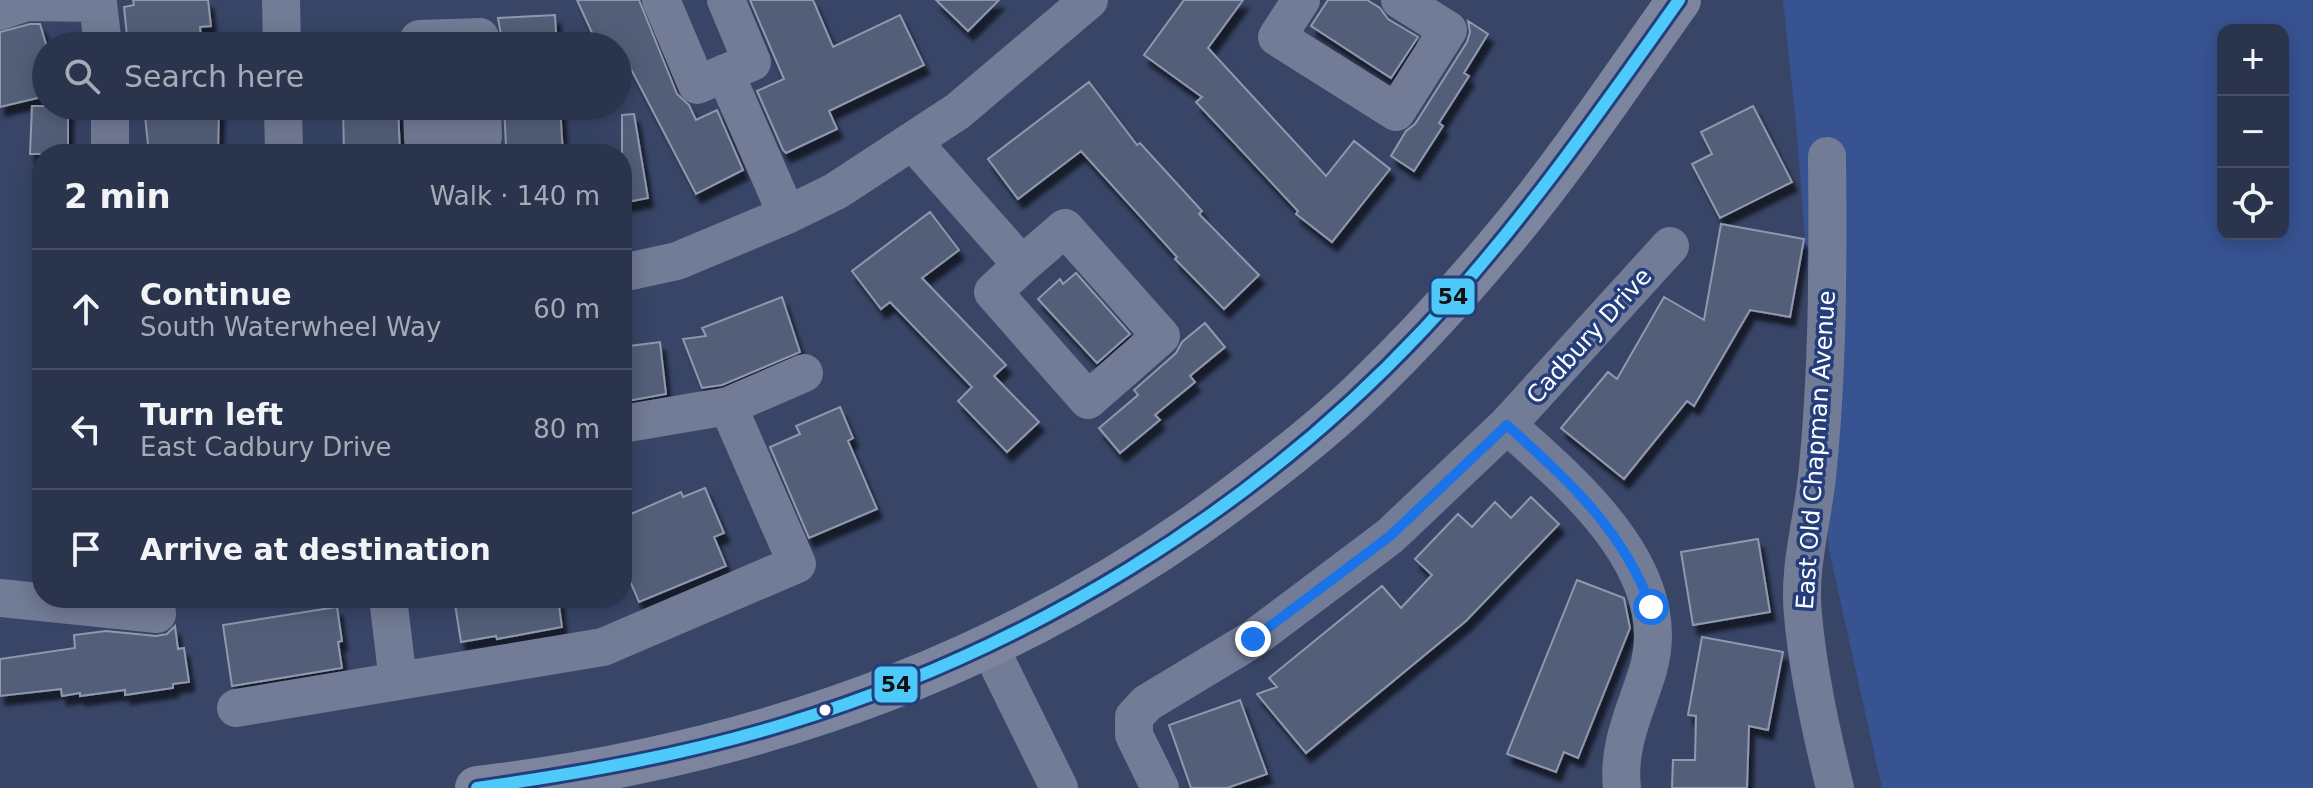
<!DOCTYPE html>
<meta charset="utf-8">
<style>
body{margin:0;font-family:"DejaVu Sans",sans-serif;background:#323c54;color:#f1f3f6}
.controls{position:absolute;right:24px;top:24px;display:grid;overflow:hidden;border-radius:16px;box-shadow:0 4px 20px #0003}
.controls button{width:72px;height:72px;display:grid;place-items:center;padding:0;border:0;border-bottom:2px solid #464f65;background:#2a344d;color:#f1f3f6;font:40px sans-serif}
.stop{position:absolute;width:24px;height:24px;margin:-18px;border:6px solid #1a73e8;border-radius:50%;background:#fff}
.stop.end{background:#1a73e8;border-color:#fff;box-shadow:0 2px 8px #0008}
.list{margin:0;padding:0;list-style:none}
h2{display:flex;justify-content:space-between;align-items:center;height:104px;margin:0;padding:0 32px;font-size:34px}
h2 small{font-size:26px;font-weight:400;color:#a5aab6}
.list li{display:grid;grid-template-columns:52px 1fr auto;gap:24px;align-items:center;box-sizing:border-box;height:120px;padding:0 32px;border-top:2px solid #464f65}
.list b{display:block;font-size:30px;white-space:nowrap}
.list p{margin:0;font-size:26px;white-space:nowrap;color:#a5aab6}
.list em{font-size:26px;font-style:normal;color:#a5aab6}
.icon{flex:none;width:44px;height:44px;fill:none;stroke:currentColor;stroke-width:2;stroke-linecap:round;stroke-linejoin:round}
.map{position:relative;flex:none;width:2313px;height:788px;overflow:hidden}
.search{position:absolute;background:#2a344d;box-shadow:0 4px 20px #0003;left:32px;top:32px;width:600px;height:88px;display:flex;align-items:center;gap:20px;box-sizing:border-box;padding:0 28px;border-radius:44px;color:#a5aab6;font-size:30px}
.panel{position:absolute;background:#2a344d;box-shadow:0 4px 20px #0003;left:32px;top:144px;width:600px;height:464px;border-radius:32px}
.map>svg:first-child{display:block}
</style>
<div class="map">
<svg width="2313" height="788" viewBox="0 0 2313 788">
<defs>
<filter id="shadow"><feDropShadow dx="5" dy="9" stdDeviation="2" flood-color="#0009"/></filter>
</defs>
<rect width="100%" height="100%" fill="#384567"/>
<!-- green -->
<path fill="#375392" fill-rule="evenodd" d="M1783,0H2313V788H1882L1829,550L1797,134ZM2223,30H2283V234H2223Z"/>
<!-- building -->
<path fill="#535e79" stroke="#9098ad" stroke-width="2" filter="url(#shadow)" d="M133,0H208L211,26L200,27L202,46H128L124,7L134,5Z
M577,0H639L677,94L689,105L696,120L717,110L743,170L696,194L619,46H598Z
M750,0H813L833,47L900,15L924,65L829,111L837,129L786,153L783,150L757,91L784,79Z
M936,0H999L968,31Z
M1184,0H1243L1208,48L1326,176L1354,141L1390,169L1332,242L1296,214L1298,211L1196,102L1202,97L1144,55Z
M1328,0H1367L1380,8L1388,19L1418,37L1391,78L1311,26Z
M555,15L557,46H503L498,18Z
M1468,21L1488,34L1464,73L1469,76L1439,123L1443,126L1414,171L1391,156L1406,131L1415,124L1467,42L1470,32Z
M30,24H40L46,44V96L0,107V32Z
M1089,82L1137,145L1140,143L1202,211L1199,214L1259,275L1224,309L1175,259L1177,257L1081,151L1018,199L988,159Z
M32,106H68V154H30Z
M144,106H219L218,154H149Z
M343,106H398L400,154H344Z
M504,106H560L563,154H532L531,145L506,146Z
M1753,106L1792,182L1720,218L1692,164L1712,154L1701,132Z
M634,114L648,198L622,203V115Z
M930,212L959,250L922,278L1006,365L994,376L1039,422L1007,452L958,401L972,387L890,302L881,309L852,271Z
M1721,224L1804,239L1790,317L1750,310L1694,406L1687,401L1624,479L1561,428L1608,372L1617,379L1664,297L1704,320Z
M1076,273L1130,334L1097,363L1038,299L1060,279L1063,284Z
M782,297L800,352L722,385L702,388L683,339L706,336L702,328Z
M1205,323L1225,347L1190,376L1195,382L1155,415L1160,420L1120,453L1099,428L1138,395L1134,390L1176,353L1182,342Z
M660,342L666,394L622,402V347Z
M840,407L853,438L848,441L877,509L809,538L770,447L800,434L796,426Z
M705,488L724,533L714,537L726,566L639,602L622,562V518L681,492L683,497Z
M1531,497L1559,524L1466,621L1306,753L1257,694L1277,687L1269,678L1382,586L1401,608L1432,575L1415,559L1458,514L1472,527L1495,502L1511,518Z
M1758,539L1770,612L1693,625L1681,552Z
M1577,580L1624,598L1630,628L1578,758L1564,752L1556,772L1507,754Z
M454,598H558L562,627L497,639L496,636L461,642Z
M337,607L342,641L338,642L342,668L232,686L223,625Z
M175,626L178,649L184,648L189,682L173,684V688L125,695V690L80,696V693L62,696L61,689L0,696V659L75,648L74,635L106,631L156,636L167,634Z
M1702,637L1783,652L1768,730L1749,726L1747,788H1672L1673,760H1695L1696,716L1688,715Z
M1240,700L1267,774L1227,788H1191L1169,725Z"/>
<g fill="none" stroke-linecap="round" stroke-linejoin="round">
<!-- minor -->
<path stroke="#727c96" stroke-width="38" d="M281,0L282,46
M661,0L697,85L752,62L726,0
M1301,0L1277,37L1396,112L1448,30L1400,0
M0,11L27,2L98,3L103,46
M420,46L419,39L480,37L481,46
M725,73L787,215
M283,106L284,154
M422,106L423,139L483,137L482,106
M913,142L1022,265L1065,228L1161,336L1088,400L993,292L1022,265
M110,154V106
M1827,156C1828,263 1828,370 1817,477C1812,523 1798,569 1803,615C1808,673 1821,732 1835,788
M622,273L677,261L787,215L836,191L958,111L1089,0
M622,424L728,406L804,373
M1507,425C1573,484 1677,570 1648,670C1636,710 1617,745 1622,788
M0,598L157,614L155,598
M388,598L398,681
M989,646L1059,788
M236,708L603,647L797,564L728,406
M1160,788L1134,735V717L1147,703L1253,639L1390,536L1507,425L1670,246"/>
<!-- major -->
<path stroke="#7c859d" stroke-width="44" d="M477,788C760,755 1022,661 1249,486C1289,456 1328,425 1364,390C1416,340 1465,286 1511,230C1571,157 1624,77 1679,0"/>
<defs>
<path id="bus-1" d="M477,788C581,773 684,755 785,724C1025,651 1250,514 1422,331C1518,229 1598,114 1679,0"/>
</defs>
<!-- bus-1 casing -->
<use href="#bus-1" stroke="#243d7b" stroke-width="18"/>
<!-- bus-1 -->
<use href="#bus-1" stroke="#4dcafa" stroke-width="12"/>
</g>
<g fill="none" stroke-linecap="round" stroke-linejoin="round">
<!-- route -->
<path stroke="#1a73e8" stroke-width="10" d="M1253,639L1390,536L1507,425C1567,480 1623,529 1651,607"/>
</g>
<!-- markers -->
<circle fill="#fff" stroke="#243d7b" stroke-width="3" cx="825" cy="710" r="7"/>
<g text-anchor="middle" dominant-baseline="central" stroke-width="7" stroke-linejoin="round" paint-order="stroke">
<!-- street labels -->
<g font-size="24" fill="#fff" stroke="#243d7b">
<text transform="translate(1589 336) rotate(-48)">Cadbury Drive</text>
<text transform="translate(1816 450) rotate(-86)">East Old Chapman Avenue</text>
</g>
</g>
<g stroke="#243d7b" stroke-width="3">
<rect x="1430" y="277" width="46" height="39" rx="8" fill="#4dcafa"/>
<rect x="873" y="665" width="46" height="39" rx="8" fill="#4dcafa"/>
</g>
<g font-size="22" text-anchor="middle" font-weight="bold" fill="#111">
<text x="1453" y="304">54</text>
<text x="896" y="692">54</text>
</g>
</svg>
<div class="controls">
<button>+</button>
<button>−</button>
<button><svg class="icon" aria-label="locate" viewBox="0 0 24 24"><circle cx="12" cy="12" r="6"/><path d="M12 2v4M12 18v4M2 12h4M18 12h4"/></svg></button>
</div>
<div class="stop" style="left:1651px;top:607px"></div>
<div class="stop end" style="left:1253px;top:639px"></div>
<div class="search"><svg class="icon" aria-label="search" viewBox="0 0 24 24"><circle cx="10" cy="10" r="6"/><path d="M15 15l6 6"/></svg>Search here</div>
<section class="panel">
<h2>2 min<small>Walk · 140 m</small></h2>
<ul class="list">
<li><svg class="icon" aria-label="ahead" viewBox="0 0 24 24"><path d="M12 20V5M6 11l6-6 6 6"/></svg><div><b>Continue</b><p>South Waterwheel Way</p></div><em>60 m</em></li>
<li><svg class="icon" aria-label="left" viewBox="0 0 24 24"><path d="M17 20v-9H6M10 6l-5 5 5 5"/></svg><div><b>Turn left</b><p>East Cadbury Drive</p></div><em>80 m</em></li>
<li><svg class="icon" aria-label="arrive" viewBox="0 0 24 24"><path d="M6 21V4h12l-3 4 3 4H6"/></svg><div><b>Arrive at destination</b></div></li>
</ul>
</section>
</div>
